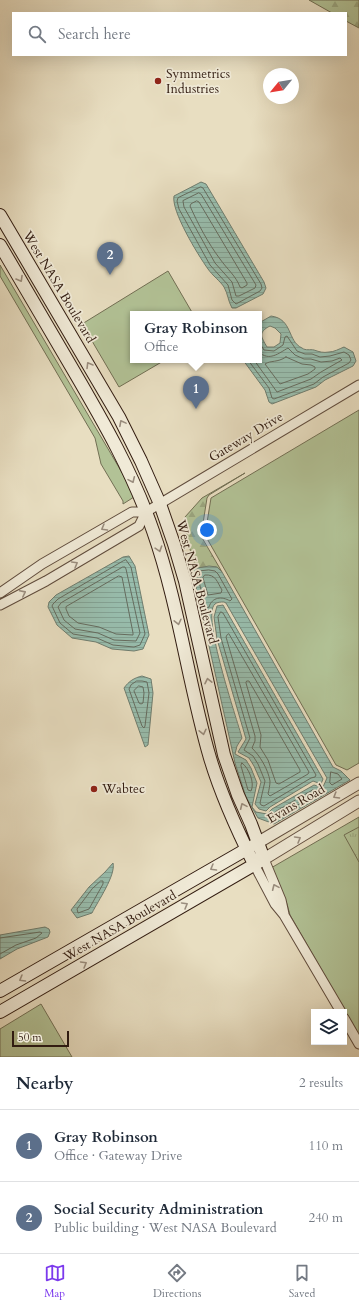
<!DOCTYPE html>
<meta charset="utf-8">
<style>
body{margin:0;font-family:Cardo,serif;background:#f2f2f3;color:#1f2937}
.controls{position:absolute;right:12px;bottom:12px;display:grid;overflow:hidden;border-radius:0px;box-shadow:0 4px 16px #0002}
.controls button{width:36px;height:36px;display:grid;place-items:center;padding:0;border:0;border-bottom:1px solid #e0e1e3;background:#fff;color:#1f2937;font:20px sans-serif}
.compass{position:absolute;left:263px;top:68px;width:36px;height:36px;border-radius:50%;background:#fff;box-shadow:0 4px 16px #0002;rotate:240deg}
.scale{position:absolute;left:12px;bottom:10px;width:57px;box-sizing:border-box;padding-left:4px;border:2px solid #321c11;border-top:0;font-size:11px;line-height:14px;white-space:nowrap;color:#321c11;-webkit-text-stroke:3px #f0ead7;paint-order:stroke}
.you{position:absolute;left:207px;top:530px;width:14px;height:14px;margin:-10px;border:3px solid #fff;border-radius:50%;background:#1a73e8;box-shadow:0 0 0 6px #1a73e833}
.badge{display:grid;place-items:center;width:26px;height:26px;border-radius:50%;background:#7c3aed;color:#fff;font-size:13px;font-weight:700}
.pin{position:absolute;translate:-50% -33px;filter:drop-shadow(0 1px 2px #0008)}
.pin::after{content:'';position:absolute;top:21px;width:14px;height:12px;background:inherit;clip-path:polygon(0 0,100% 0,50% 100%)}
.popup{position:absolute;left:130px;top:311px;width:132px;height:52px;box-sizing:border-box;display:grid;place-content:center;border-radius:0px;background:#fff;filter:drop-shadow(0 1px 3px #0005);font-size:13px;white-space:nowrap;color:#747a83}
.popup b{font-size:15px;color:#1f2937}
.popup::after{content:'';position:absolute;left:50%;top:100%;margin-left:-8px;border:8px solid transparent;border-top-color:#fff}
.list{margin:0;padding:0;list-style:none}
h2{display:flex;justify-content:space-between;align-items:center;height:52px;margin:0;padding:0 16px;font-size:17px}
h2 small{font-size:13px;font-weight:400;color:#747a83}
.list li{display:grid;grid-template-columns:26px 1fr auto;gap:12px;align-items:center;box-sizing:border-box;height:72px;padding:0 16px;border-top:1px solid #e0e1e3}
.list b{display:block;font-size:15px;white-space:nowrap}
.list p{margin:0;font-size:13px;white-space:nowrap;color:#747a83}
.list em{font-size:13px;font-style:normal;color:#747a83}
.icon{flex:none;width:22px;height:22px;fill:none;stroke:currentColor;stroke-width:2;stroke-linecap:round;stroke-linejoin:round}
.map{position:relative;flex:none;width:359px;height:1057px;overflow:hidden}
.search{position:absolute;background:#fff;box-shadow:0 4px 16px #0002;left:12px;right:12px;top:12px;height:44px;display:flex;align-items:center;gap:10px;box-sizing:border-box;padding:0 14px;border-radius:0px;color:#747a83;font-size:15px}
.sheet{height:196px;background:#fff}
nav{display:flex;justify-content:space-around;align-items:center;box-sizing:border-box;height:56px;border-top:1px solid #e0e1e3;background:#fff;font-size:11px;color:#747a83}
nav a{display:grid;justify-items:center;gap:2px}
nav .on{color:#7c3aed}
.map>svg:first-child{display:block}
</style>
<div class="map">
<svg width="359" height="1057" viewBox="0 0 359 1057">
<defs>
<pattern id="forest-firs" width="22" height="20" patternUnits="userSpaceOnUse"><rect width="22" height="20" fill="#b2c296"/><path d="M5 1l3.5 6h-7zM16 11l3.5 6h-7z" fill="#9aa680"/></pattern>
<pattern id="park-tufts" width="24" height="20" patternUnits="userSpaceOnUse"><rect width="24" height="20" fill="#b2c296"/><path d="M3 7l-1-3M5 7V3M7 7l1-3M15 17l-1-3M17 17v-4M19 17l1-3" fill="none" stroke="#9aa680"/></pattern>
<pattern id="water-rules" width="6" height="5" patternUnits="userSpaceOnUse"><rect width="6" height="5" fill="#98bdad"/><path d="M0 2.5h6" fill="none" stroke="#83a294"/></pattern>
</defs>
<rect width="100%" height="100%" fill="#e8dec1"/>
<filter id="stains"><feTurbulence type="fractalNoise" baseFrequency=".005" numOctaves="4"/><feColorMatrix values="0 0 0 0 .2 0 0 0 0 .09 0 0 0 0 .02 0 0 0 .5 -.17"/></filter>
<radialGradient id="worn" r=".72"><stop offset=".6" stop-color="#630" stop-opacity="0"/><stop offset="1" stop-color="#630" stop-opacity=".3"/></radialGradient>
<!-- grass -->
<path fill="#b2c296" stroke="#726f54" d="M0,265L124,476L134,497L123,504V501L101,464L95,438L0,276Z
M168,271L193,314H133V360H165L119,387L82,324Z
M359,410V763L347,770L336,765L205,535L211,498Z
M359,817V1035L290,915L287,904L271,868Z
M41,1004L72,1057H0V1029Z"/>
<!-- forest -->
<path fill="url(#forest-firs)" stroke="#726f54" d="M309,0H359V28L346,21V13H332Z
M245,473L209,495L207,498L201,536L222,572L216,567L196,568L188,543L185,517L202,498Z"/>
<!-- park -->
<path fill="url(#park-tufts)" stroke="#726f54" d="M359,827V862L344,835Z"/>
<!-- water -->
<path fill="url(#water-rules)" stroke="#6f7d6f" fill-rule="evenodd" d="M201,182L206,184L264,282L266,288L263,294L236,308H232C228,301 228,294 224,287C221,282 212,275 208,269C198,255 171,211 174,196Z
M271,316C293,319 287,341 302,348C306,351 310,349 314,350C320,352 323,353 329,352C334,352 339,349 344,347L353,352L356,361L353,366L325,380L316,387L272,404L269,402L265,390L243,360H259V323ZM270,326L275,328L281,334L280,343L274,347H267C261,337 258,332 270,326Z
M129,556L135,566L149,635L143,649L134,651L112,649L96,642L72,638L57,625L48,607L49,602L56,595L123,557Z
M209,566L217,567L222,572L333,767L341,771L350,780L274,824L258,818L246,797L235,763L192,569ZM224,602L226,603L327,778L323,787H321L314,785L272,809L267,814L256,812L252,807L257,783L251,768L246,760L235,754L237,746L242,738C237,719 201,615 215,604C217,602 221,602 224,602Z
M223,605L323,779L321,784L313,781L270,807L266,811L259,809L255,804L261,782L254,766L249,758L238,752L246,739L217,639L214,617L217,606Z
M142,676L151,679L153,693L148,745L145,747L124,688C129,681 134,678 142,676Z
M113,863C116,875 98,901 92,913L77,918L71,910L89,887L105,872Z
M45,927L49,929L50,932L48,937L17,949L0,959V935Z"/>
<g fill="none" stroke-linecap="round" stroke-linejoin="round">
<!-- shore -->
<path stroke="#656c5f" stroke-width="1" d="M201,187L203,188L261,284L262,288L260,291L236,304L232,300L228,285L210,265L179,209L177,201L178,198Z
M199,193L201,194L256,285L255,288L239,296H236L232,282L215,263L184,207L183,201Z
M197,201L199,202L247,283V285L242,288L240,287C236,276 227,269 220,259C208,243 198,224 190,206L191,204Z
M286,357L302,364L311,365L315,367V369L308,374L280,384L265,364C271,360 277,363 286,357Z
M248,360L269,388L272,398L274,399L314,384L323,377L349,363L351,360L349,355L344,352L330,356L320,357L312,354H305L297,351L287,336L285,337L283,345L274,351L264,350L259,342
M254,360L277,392L311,379L321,372L342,360L340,358L332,361L321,362L311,359H304L295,355L288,348C279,353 269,362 259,352
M126,560L131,567L145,634L140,645L134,647L113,645L97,638L73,634L60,623L52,606L53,604L58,599L123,561Z
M123,567H125L126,569L140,633L136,641L114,640L98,633L75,629L64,620L58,607L61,603Z
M209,570L215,571L218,574L232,599L230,601C222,596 212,597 209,607L207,608L205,607L197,573L200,571Z
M205,575C216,574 217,582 222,590L221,593L208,595L203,578Z
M119,576L122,577L133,633V635L116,634L99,627L78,623L69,616L66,609V607Z
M221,612L223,613L316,775L315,777L311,778L264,806L261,805L260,803L265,781L258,764L253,756L244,750L250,738L221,638L218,617Z
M229,634L309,772L308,774L270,796L268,794C269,790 270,785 270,781C268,769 260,756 252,748L255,741V736L226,637L227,635Z
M137,681H142L147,682L149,693L145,726L144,728L142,726L129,689L131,685Z
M247,681H249L300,770V772L279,784L276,783L268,760L260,747L261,735L246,683Z
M139,686L143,687L144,693L143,703L141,704L139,703L134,691Z
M242,763C249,768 255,783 251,791L248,790L241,766Z
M331,772L338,774L342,779L332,785L330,783Z
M313,790L318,791V793L274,819L271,818V816L275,812Z
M101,881H103V884L89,909L78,913L77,909L92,889Z
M0,938L40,932L42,933L36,938L16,945L0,954"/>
<defs>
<path id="minor" d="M0,593L42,564L132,512H146
M0,605L46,581L139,526L146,512L359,385
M264,859L281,900L284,914
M254,864L275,904L284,915L341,1012
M344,1018L359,1044"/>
<path id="tertiary" d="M247,849L359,783
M264,859L359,801"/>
<path id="secondary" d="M0,215L119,417L141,461L160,504L174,544L185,581L224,755L238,795L251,824L264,859L0,1012
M0,245C24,286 48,327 72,368C103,421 133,473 153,531C179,605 188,683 210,758C221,795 237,830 254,864
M0,991L247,849"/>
</defs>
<!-- minor casing -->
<use href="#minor" stroke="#604c3d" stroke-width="11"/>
<!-- tertiary casing -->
<use href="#tertiary" stroke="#604c3d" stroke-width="13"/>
<!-- secondary casing -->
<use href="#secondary" stroke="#321c11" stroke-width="14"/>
<!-- minor -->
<use href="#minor" stroke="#f0ead7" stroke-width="9"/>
<!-- tertiary -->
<use href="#tertiary" stroke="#f0ead7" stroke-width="11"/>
<!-- secondary -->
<use href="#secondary" stroke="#f0ead7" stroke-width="12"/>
</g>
<!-- one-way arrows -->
<defs><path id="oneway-chevron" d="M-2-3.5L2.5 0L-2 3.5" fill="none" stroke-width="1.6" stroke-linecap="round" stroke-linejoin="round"/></defs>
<g stroke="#9a8d7e">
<use href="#oneway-chevron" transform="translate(20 279) rotate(60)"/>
<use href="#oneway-chevron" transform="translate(89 365) rotate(-121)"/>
<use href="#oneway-chevron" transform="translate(122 423) rotate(-118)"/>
<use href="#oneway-chevron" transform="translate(132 480) rotate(66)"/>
<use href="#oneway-chevron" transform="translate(104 528) rotate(150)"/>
<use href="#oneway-chevron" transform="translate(159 549) rotate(72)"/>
<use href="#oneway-chevron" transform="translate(75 564) rotate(-30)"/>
<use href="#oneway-chevron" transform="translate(23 593) rotate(-27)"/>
<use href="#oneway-chevron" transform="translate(178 622) rotate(77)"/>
<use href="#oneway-chevron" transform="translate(208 681) rotate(-102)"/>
<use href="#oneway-chevron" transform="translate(203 732) rotate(77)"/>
<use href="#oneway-chevron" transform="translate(336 796) rotate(149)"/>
<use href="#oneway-chevron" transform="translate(243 806) rotate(-114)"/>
<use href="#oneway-chevron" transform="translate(298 839) rotate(-30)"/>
<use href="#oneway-chevron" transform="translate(213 868) rotate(150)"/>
<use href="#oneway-chevron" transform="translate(275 887) rotate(-114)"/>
<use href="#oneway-chevron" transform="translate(185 905) rotate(-30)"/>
<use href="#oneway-chevron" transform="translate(84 964) rotate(-30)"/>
<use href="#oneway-chevron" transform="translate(22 979) rotate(150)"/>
</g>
<!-- markers -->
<g fill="#8f2418" stroke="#f0ead7" stroke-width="1.5">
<circle cx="158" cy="81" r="4"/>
<circle cx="94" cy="789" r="4"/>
</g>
<g text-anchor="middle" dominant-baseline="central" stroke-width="3.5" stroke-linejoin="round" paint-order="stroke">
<!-- poi labels -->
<g font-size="13" fill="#321c11" stroke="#f0ead7" text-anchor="start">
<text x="166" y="74">Symmetrics<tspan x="166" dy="15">Industries</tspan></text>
<text x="102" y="789">Wabtec</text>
</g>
<!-- street labels -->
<g font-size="13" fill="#321c11" stroke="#f0ead7">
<text transform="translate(59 287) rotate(59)">West NASA Boulevard</text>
<text transform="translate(246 437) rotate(-31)">Gateway Drive</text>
<text transform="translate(197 582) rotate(75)">West NASA Boulevard</text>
<text transform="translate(296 804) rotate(-30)">Evans Road</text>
<text transform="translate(120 926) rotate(-30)">West NASA Boulevard</text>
</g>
</g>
<rect width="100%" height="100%" filter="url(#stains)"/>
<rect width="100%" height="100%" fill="url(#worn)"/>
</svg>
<div class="controls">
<button><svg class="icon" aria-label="layers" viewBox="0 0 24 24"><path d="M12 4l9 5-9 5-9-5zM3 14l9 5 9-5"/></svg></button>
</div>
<svg class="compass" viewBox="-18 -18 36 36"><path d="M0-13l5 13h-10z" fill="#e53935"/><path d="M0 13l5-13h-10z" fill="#747a83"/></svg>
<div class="scale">50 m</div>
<div class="you"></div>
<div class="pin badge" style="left:196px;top:409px;background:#5c6f8a">1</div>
<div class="popup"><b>Gray Robinson</b>Office</div>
<div class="pin badge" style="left:110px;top:275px;background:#5c6f8a">2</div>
<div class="search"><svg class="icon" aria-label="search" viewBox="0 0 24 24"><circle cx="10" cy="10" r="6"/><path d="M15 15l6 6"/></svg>Search here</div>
</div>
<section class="sheet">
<h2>Nearby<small>2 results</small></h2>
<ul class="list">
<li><span class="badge" style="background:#5c6f8a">1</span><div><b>Gray Robinson</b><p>Office · Gateway Drive</p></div><em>110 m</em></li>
<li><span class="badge" style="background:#5c6f8a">2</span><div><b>Social Security Administration</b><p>Public building · West NASA Boulevard</p></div><em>240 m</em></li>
</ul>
</section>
<nav>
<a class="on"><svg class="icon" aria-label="map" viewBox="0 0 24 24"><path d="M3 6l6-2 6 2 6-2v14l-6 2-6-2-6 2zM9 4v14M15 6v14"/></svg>Map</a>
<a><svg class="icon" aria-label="directions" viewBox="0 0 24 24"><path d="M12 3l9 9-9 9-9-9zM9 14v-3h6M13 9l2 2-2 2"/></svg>Directions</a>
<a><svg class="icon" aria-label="saved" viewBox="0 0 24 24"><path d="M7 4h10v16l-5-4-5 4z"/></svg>Saved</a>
</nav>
